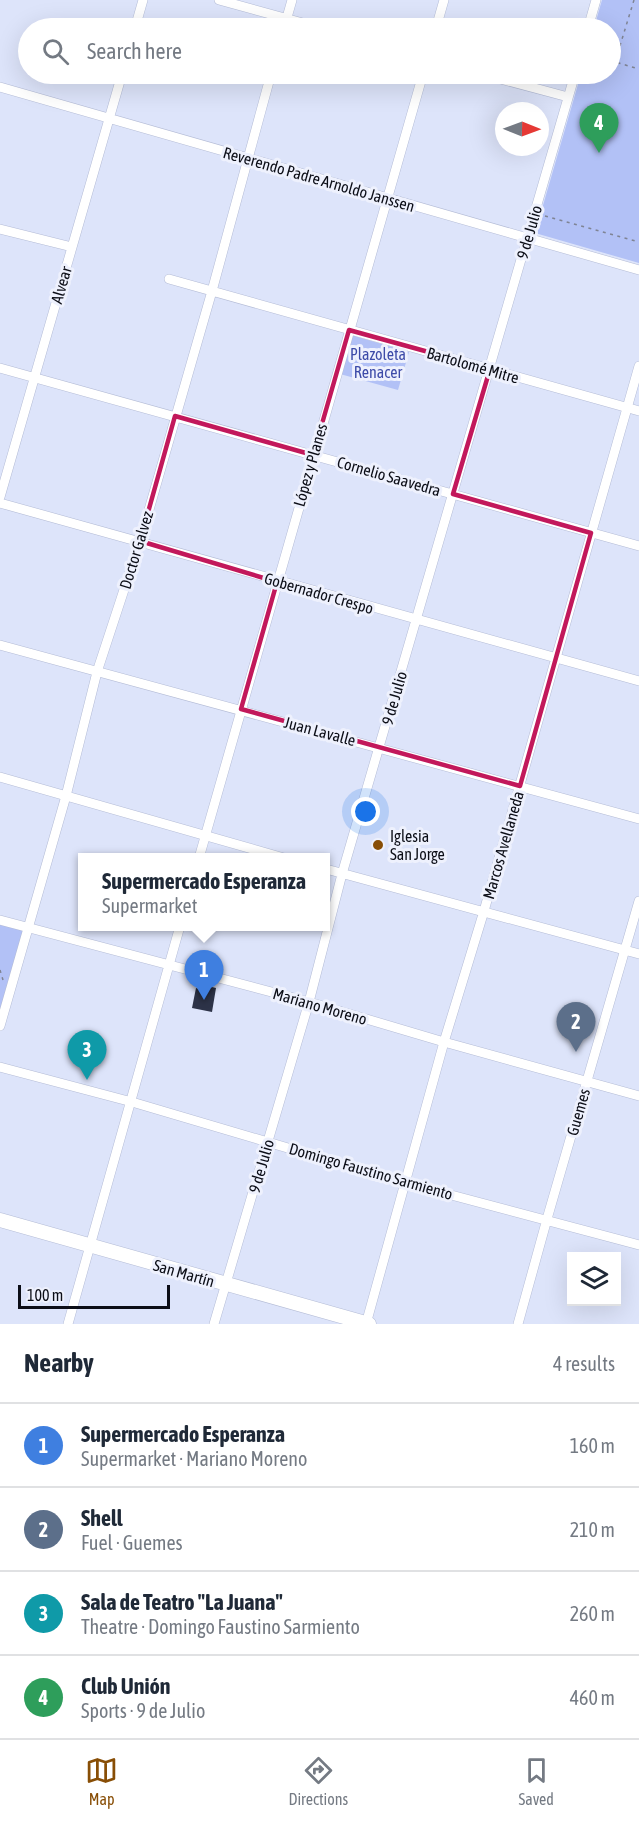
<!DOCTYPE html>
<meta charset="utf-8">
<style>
body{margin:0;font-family:"Asap Condensed",sans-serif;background:#f2f2f3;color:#1f2937}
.controls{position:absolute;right:18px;bottom:18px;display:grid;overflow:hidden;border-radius:0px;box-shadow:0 6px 24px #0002}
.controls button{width:54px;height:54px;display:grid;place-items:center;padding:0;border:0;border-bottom:2px solid #e0e1e3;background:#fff;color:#1f2937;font:30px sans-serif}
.compass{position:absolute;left:495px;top:102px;width:54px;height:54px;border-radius:50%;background:#fff;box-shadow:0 6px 24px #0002;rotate:91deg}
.scale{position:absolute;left:18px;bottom:15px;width:152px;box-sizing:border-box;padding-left:6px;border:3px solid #0c0e17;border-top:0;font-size:16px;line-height:21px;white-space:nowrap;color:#0c0e17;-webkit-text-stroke:4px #eef1fd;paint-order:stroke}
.you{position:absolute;left:366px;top:812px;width:21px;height:21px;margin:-15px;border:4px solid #fff;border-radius:50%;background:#1a73e8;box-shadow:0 0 0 9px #1a73e833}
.badge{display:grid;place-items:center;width:39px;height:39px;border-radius:50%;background:#884e06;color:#fff;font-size:20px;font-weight:700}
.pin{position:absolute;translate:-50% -50px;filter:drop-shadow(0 2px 3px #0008)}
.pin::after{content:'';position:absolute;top:32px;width:21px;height:18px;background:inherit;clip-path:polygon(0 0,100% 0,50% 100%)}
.popup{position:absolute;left:78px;top:853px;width:252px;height:78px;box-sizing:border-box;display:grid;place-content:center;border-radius:0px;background:#fff;filter:drop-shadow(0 2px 4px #0005);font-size:20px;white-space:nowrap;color:#747a83}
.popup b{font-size:22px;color:#1f2937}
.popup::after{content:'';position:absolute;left:50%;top:100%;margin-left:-12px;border:12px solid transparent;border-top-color:#fff}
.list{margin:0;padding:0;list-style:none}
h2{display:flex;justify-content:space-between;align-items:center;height:78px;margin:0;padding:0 24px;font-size:26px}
h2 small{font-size:20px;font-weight:400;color:#747a83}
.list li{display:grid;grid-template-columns:39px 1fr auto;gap:18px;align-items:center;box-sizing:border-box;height:84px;padding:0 24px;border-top:2px solid #e0e1e3}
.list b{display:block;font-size:22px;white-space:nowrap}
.list p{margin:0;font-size:20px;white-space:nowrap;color:#747a83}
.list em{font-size:20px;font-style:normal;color:#747a83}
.icon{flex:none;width:33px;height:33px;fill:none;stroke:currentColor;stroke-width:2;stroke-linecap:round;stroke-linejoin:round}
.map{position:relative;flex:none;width:639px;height:1324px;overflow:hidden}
.search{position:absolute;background:#fff;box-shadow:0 6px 24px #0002;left:18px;right:18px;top:18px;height:66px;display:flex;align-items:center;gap:15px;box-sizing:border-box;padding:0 21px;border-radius:33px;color:#747a83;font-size:22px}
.sheet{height:414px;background:#fff}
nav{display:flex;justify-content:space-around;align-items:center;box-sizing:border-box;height:84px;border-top:2px solid #e0e1e3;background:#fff;font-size:16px;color:#747a83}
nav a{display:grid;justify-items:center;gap:3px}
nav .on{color:#884e06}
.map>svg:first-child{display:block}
</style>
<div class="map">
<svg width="639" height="1324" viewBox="0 0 639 1324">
<rect width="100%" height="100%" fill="#dde4fa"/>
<!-- green -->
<path fill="#b2c1f6" d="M602,0H639V263L535,233L581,74H610V28H594Z
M351,335L409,352L398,390L340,374Z
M0,920L28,928L0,1026Z"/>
<!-- building -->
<path fill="#2d3348" d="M200,984L216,988L212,1012L192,1008L196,988L199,989Z"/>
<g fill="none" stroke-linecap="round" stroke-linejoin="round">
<defs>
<path id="minor" d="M219,0L321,28
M135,28L143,0
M284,28L292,0
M436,28L444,0
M588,28L596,0
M482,74L568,97
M0,87L639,270
M0,229L72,247
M169,279L639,411
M0,368L639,546
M0,497L122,74
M0,503L639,681
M0,645L639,819
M0,777L284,858
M199,858L423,74
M326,869L639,954
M0,920L309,1002L444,1042L639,1096
M0,1026L66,796L97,672L140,541L212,291L271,74
M0,1067L132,1102L406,1183L639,1245
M68,1324L180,926
M214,1324L309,1002L342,874L575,74
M366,1324L444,1042L484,911L639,366
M518,1324L547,1219L639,901"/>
<path id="secondary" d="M0,1220L369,1324"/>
</defs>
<!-- minor casing -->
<use href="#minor" stroke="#b4bcd6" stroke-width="10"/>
<!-- secondary casing -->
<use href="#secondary" stroke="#b4bcd6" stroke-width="15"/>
<!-- path -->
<path stroke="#7f8494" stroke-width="1.5" stroke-dasharray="3 4.5" stroke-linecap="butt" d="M634,0L615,62L639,69
M545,216L639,242
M0,970L3,980"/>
<!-- minor -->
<use href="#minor" stroke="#fff" stroke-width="9"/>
<!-- secondary -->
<use href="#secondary" stroke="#fff" stroke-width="14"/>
</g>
<!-- marked area -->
<path fill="none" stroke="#c2185b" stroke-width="4.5" stroke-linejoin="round" d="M349,330L490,369L453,494L591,533L520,786L241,709L277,582L140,541L175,416L313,455Z"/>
<!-- markers -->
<circle fill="#884e06" stroke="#eef1fd" stroke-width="2" cx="378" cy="845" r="6"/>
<g text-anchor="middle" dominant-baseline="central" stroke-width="6" stroke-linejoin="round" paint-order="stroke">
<!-- street labels -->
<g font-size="16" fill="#0c0e17" stroke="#eef1fd">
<text transform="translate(319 179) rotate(16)">Reverendo Padre Arnoldo Janssen</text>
<text transform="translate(529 232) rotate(-74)">9 de Julio</text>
<text transform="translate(61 285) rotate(-74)">Alvear</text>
<text transform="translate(473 365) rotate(16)">Bartolomé Mitre</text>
<text transform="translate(310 465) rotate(-74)">López y Planes</text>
<text transform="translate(389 476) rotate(16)">Cornelio Saavedra</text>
<text transform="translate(136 550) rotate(-73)">Doctor Galvez</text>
<text transform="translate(319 593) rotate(16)">Gobernador Crespo</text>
<text transform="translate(394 698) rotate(-74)">9 de Julio</text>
<text transform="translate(320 731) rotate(15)">Juan Lavalle</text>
<text transform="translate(503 845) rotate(-74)">Marcos Avellaneda</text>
<text transform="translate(320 1006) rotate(16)">Mariano Moreno</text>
<text transform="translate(578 1112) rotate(-74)">Guemes</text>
<text transform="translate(261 1166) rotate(-74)">9 de Julio</text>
<text transform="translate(371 1171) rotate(16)">Domingo Faustino Sarmiento</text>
<text transform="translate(184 1273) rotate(16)">San Martín</text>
</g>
<!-- park labels -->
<g font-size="16" fill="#3d4ba8" stroke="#eef1fd">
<text x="378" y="354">Plazoleta<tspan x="378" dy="18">Renacer</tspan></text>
</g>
<!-- poi labels -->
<g font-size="16" fill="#0c0e17" stroke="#eef1fd" text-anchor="start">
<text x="390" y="836">Iglesia<tspan x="390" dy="18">San Jorge</tspan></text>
</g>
</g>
</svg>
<div class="controls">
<button><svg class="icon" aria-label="layers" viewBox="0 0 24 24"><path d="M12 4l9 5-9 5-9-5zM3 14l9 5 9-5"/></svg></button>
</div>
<svg class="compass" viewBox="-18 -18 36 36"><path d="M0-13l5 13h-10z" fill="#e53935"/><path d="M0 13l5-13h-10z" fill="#747a83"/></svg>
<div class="scale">100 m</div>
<div class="you"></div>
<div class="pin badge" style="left:204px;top:1000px;background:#3f7fe0">1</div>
<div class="popup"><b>Supermercado Esperanza</b>Supermarket</div>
<div class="pin badge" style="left:576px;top:1052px;background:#5c6f8a">2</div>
<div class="pin badge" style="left:87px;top:1080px;background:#0f9aa8">3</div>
<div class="pin badge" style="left:599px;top:153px;background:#2e9e5b">4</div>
<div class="search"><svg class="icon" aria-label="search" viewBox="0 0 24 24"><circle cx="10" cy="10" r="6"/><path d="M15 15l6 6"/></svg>Search here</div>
</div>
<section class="sheet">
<h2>Nearby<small>4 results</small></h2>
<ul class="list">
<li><span class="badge" style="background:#3f7fe0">1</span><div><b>Supermercado Esperanza</b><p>Supermarket · Mariano Moreno</p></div><em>160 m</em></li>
<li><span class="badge" style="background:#5c6f8a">2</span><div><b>Shell</b><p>Fuel · Guemes</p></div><em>210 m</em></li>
<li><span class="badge" style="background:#0f9aa8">3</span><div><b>Sala de Teatro &quot;La Juana&quot;</b><p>Theatre · Domingo Faustino Sarmiento</p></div><em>260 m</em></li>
<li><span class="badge" style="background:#2e9e5b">4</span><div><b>Club Unión</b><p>Sports · 9 de Julio</p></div><em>460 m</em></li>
</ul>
</section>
<nav>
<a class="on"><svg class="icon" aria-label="map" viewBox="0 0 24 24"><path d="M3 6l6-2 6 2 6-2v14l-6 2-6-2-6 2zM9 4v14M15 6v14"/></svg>Map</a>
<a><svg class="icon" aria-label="directions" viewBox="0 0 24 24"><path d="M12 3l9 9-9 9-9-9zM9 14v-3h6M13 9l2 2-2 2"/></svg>Directions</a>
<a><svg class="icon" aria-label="saved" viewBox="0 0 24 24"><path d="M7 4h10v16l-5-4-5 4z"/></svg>Saved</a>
</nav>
